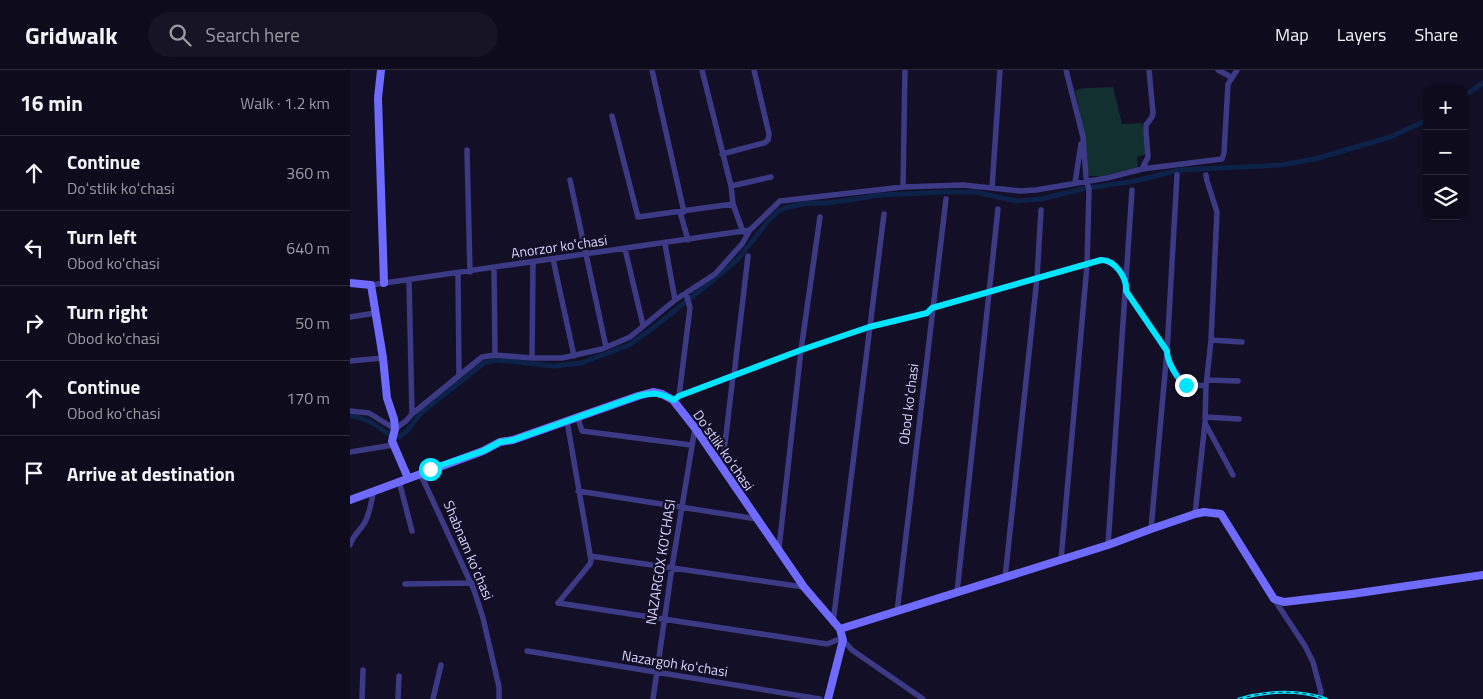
<!DOCTYPE html>
<meta charset="utf-8">
<style>
body{margin:0;font-family:"Titillium Web",sans-serif;background:#171425;color:#f1f3f6}
.controls{position:absolute;right:15px;top:15px;display:grid;overflow:hidden;border-radius:10px;box-shadow:0 1px 4px #0004}
.controls button{width:45px;height:45px;display:grid;place-items:center;padding:0;border:0;border-bottom:1px solid #2e2b3b;background:#0e0b1c;color:#f1f3f6;font:25px sans-serif}
.stop{position:absolute;width:15px;height:15px;margin:-11px;border:4px solid #00e5ff;border-radius:50%;background:#fff}
.stop.end{background:#00e5ff;border-color:#fff;box-shadow:0 1px 5px #0008}
.list{margin:0;padding:0;list-style:none}
h2{display:flex;justify-content:space-between;align-items:center;height:65px;margin:0;padding:0 20px;font-size:21px}
h2 small{font-size:16px;font-weight:400;color:#9b9ba3}
.list li{display:grid;grid-template-columns:32px 1fr auto;gap:15px;align-items:center;box-sizing:border-box;height:75px;padding:0 20px;border-top:1px solid #2e2b3b}
.list b{display:block;font-size:19px;white-space:nowrap}
.list p{margin:0;font-size:16px;white-space:nowrap;color:#9b9ba3}
.list em{font-size:16px;font-style:normal;color:#9b9ba3}
.icon{flex:none;width:28px;height:28px;fill:none;stroke:currentColor;stroke-width:2;stroke-linecap:round;stroke-linejoin:round}
.map{position:relative;flex:none;width:1133px;height:629px;overflow:hidden}
header{display:flex;align-items:center;gap:30px;box-sizing:border-box;height:70px;padding:0 25px;background:#0e0b1c;border-bottom:1px solid #2e2b3b}
header strong{font-size:24px}
nav{display:flex;gap:28px;margin-inline-start:auto;font-size:18px}
.search{width:350px;height:45px;background:#171425;display:flex;align-items:center;gap:12px;box-sizing:border-box;padding:0 18px;border-radius:28px;color:#9b9ba3;font-size:19px}
main{display:flex}
aside{flex:1;background:#0e0b1c}
.map>svg:first-child{display:block}
</style>
<header>
<strong>Gridwalk</strong>
<div class="search"><svg class="icon" aria-label="search" viewBox="0 0 24 24"><circle cx="10" cy="10" r="6"/><path d="M15 15l6 6"/></svg>Search here</div>
<nav><a>Map</a><a>Layers</a><a>Share</a></nav>
</header>
<main>
<aside>
<h2>16 min<small>Walk · 1.2 km</small></h2>
<ul class="list">
<li><svg class="icon" aria-label="ahead" viewBox="0 0 24 24"><path d="M12 20V5M6 11l6-6 6 6"/></svg><div><b>Continue</b><p>Doʻstlik koʻchasi</p></div><em>360 m</em></li>
<li><svg class="icon" aria-label="left" viewBox="0 0 24 24"><path d="M17 20v-9H6M10 6l-5 5 5 5"/></svg><div><b>Turn left</b><p>Obod ko'chasi</p></div><em>640 m</em></li>
<li><svg class="icon" aria-label="right" viewBox="0 0 24 24"><path d="M7 20v-9h11M14 6l5 5-5 5"/></svg><div><b>Turn right</b><p>Obod ko'chasi</p></div><em>50 m</em></li>
<li><svg class="icon" aria-label="ahead" viewBox="0 0 24 24"><path d="M12 20V5M6 11l6-6 6 6"/></svg><div><b>Continue</b><p>Obod koʻchasi</p></div><em>170 m</em></li>
<li><svg class="icon" aria-label="arrive" viewBox="0 0 24 24"><path d="M6 21V4h12l-3 4 3 4H6"/></svg><div><b>Arrive at destination</b></div></li>
</ul>
</aside>
<div class="map">
<svg width="1133" height="629" viewBox="0 0 1133 629">
<rect width="100%" height="100%" fill="#130f26"/>
<!-- green -->
<path fill="#12302f" d="M763,17L772,54L792,53L797,84L787,87L788,97L752,106H739L735,69L725,20L736,18Z"/>
<g fill="none" stroke-linecap="round" stroke-linejoin="round">
<!-- canal -->
<path stroke="#0c2248" stroke-width="5" d="M1114,26L1133,13
M0,346C9,347 16,349 24,354C32,359 38,366 49,367L57,361L71,343L134,293L145,290L157,291L204,296L231,293L279,275L303,258L373,202L388,189L419,150L428,141L438,137L458,133H479L530,125L595,122H626L666,131L691,129L732,119L785,111L830,100L931,95L965,89L1040,67L1077,50"/>
<!-- street -->
<path stroke="#3d3a85" stroke-width="5.5" d="M302,0L334,142
M352,0L381,116L383,134L393,162
M868,0L881,7
M262,46L288,147L383,134
M117,80L120,202
M372,84L414,73L418,70L419,64L404,0
M792,99L798,87L796,61V55L802,47L803,43L799,0
M220,110L256,277
M725,113L731,74
M381,116L421,107
M553,117L555,0
M642,118L650,0
M330,142L338,170
M315,174L325,230
M275,179L293,255
M203,189L224,286
M144,198L145,285
M108,203L109,304
M59,210L62,344
M21,215L400,160
M776,221L817,281
M0,247L25,243
M861,270L892,272
M182,288L183,192
M817,288L833,314L856,316
M0,291L33,288
M384,305L398,186
M857,310L888,311
M329,326L340,238L336,223
M323,330L329,326L451,280L519,257L577,243L582,238L751,190C766,190 770,202 777,214
M0,341L19,343L45,359L56,351L62,344L132,287L145,285L182,288H212L252,279L280,267L325,230L365,204L392,174L400,160L430,131L553,117L613,115L670,121L686,120L757,108L792,99L872,89L874,83L878,14L887,0
M855,347L889,349
M228,348L232,361L341,375
M217,351L241,490L240,494L208,533L477,574L487,570H493L502,580L573,629
M855,353L883,405
M0,382L43,375
M368,392L374,382L383,306
M70,403L124,520L133,548L149,617V629
M49,411L62,461
M228,421L407,449
M845,444L855,353L856,316L861,270L867,142L857,111L856,105
M801,459L817,281L827,105
M0,475C3,465 10,461 15,452C20,443 21,431 24,421
M758,475L782,120
M429,478L451,280L470,147
M240,486L454,517
M711,490L737,195L739,120L736,107L733,67L716,0
M655,508L687,208L691,140
M55,514L122,513
M607,522L648,139
M924,529L955,576L963,592L971,622L970,629
M547,542L596,129
M483,553L534,144
M177,581L470,629
M12,629L13,600
M48,629L49,606
M83,629L91,595
M303,629L322,497L345,358"/>
<!-- secondary -->
<path stroke="#6f6bff" stroke-width="8" d="M31,0L28,28L34,213
M0,213L21,215L33,288L37,328L44,349L45,359L42,371L58,408
M0,430L133,381L150,372L163,370L288,326L303,322L312,324L323,330L345,358L454,517L490,559L758,475L801,459L845,444L854,442L871,444L924,529L934,532L1002,524L1133,505
M478,629L493,570L490,559"/>
<defs>
<path id="rail" d="M889,629C916,621 948,619 976,629"/>
</defs>
<!-- rail casing -->
<use href="#rail" stroke="#00e5ff" stroke-width="3"/>
<!-- rail -->
<use href="#rail" stroke="#130f26" stroke-width="1" stroke-dasharray="4" stroke-linecap="butt"/>
</g>
<g fill="none" stroke-linecap="round" stroke-linejoin="round">
<!-- route -->
<path stroke="#00e5ff" stroke-width="6" d="M80,399L133,381L150,372L163,370L288,326C303,322 310,323 324,330L329,326L451,280L519,257L577,243L582,238L751,190C765,190 777,207 776,221L817,281C817,291 827,310 836,315"/>
</g>
<g text-anchor="middle" dominant-baseline="central" stroke-width="4.5" stroke-linejoin="round" paint-order="stroke">
<!-- street labels -->
<g font-size="14" fill="#d9d4ff" stroke="#130f26">
<text transform="translate(209 176) rotate(-8)">Anorzor koʻchasi</text>
<text transform="translate(558 334) rotate(-83)">Obod koʻchasi</text>
<text transform="translate(374 380) rotate(55)">Doʻstlik koʻchasi</text>
<text transform="translate(119 480) rotate(67)">Shabnam koʻchasi</text>
<text transform="translate(310 492) rotate(-81)">NAZARGOX KO'CHASI</text>
<text transform="translate(325 593) rotate(9)">Nazargoh koʻchasi</text>
</g>
</g>
</svg>
<div class="controls">
<button>+</button>
<button>−</button>
<button><svg class="icon" aria-label="layers" viewBox="0 0 24 24"><path d="M12 4l9 5-9 5-9-5zM3 14l9 5 9-5"/></svg></button>
</div>
<div class="stop" style="left:80px;top:399px"></div>
<div class="stop end" style="left:836px;top:315px"></div>
</div>
</main>
